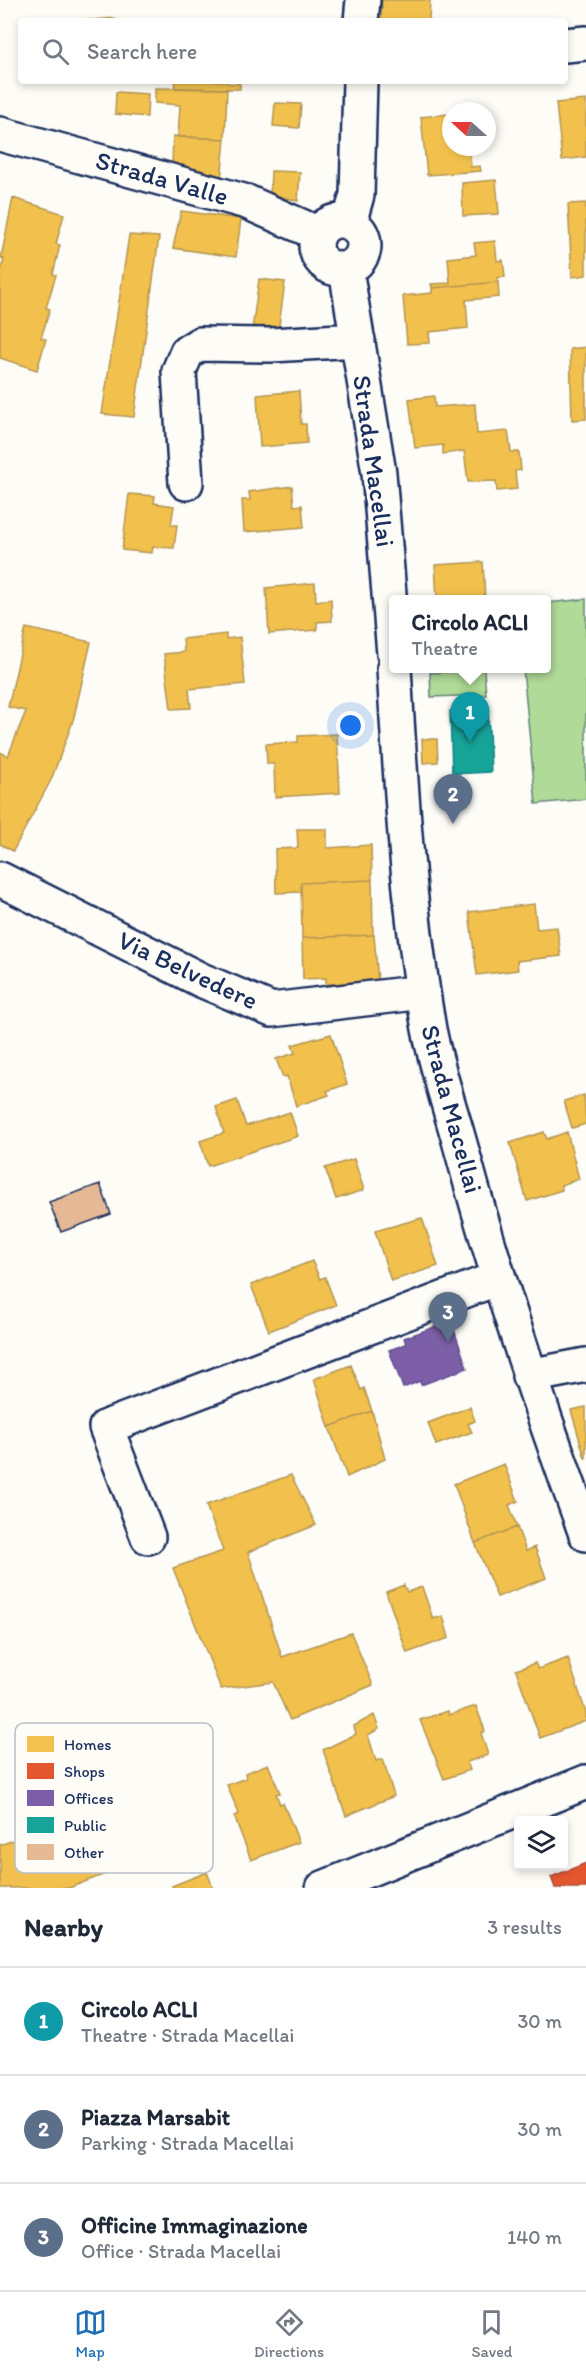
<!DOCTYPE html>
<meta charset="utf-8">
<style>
body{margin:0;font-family:Itim,sans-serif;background:#f2f2f3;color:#1f2937}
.controls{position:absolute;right:18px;bottom:18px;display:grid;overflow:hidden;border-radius:6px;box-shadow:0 3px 9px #0003}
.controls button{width:54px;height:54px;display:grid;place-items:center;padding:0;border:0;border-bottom:2px solid #e0e1e3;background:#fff;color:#1f2937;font:30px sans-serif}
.compass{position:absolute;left:442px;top:102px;width:54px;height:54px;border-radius:50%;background:#fff;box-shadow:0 3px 9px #0003;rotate:291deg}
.you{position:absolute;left:351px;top:726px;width:21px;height:21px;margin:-15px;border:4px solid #fff;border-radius:50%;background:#1a73e8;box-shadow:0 0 0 9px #1a73e833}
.badge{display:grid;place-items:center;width:39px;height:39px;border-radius:50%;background:#1f6fb2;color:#fff;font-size:20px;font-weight:700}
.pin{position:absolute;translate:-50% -50px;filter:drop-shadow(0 2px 3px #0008)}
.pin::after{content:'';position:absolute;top:32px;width:21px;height:18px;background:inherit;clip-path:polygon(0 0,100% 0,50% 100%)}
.popup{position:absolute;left:389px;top:595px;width:162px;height:78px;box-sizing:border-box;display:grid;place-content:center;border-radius:6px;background:#fff;filter:drop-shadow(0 2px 4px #0005);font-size:20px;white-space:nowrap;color:#747a83}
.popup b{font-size:22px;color:#1f2937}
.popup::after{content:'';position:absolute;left:50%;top:100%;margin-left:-12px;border:12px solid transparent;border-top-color:#fff}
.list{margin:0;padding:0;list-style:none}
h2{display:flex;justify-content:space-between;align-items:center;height:78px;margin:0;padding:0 24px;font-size:26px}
h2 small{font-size:20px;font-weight:400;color:#747a83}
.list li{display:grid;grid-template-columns:39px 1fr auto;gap:18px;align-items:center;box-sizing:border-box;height:108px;padding:0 24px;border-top:2px solid #e0e1e3}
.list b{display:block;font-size:22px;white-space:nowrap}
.list p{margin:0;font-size:20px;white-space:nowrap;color:#747a83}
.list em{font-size:20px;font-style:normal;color:#747a83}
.icon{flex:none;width:33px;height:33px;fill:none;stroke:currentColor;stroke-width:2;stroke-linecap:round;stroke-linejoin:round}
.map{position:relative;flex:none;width:586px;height:1888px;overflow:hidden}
.search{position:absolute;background:#fff;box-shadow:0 3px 9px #0003;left:18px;right:18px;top:18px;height:66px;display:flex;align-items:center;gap:15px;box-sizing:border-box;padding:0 21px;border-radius:6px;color:#747a83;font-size:22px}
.sheet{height:402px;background:#fff}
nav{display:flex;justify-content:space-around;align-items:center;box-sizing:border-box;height:84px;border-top:2px solid #e0e1e3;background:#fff;font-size:16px;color:#747a83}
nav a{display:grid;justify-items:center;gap:3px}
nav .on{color:#1f6fb2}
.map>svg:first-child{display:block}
</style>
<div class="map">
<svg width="586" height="1888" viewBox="0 0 586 1888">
<rect width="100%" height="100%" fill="#fdfcf7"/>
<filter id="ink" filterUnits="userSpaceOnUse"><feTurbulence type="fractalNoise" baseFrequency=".0167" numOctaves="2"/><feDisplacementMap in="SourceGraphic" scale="12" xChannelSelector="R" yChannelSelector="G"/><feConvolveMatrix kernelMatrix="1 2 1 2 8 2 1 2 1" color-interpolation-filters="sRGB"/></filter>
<g filter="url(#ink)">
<!-- green -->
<path fill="#afda97" stroke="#65847a" stroke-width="1.5" d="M586,599V799L536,804L523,669L546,668L547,603Z
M484,670L486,695L431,697L430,673Z"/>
<!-- homes -->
<path fill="#f2c14e" stroke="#b29553" stroke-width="1.5" d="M382,0H430L429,21H381Z
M115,18V21H80Z
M175,81H227V83L240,84V89L174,88Z
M155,88L227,89L225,139L178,137L180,105L155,103Z
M116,92L148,94L147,117L115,114Z
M586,100V157L562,160L556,103Z
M275,103L301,104L299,128L273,126Z
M448,114L451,120V147H469L471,167L480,166L481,171L427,175L421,117Z
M173,136L225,139L221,181L172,167Z
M271,171L300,172L298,201L270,194Z
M496,180L499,214L463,216L462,183Z
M13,198L64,214L56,244L60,245L53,274L56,275L46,308L50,309L41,338L46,339L37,370L0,358V274L4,259L1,258Z
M586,203V275L572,277L568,204Z
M181,211L241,219L236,257L173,248Z
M129,235L159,237L134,417L102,414Z
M495,241L497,261L503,260L505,277L497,278L498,282L432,288L431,284L450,283L448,258L476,255L474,243Z
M259,279L285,282L278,333L252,330Z
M498,282L499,297L466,300L468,328L429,332L430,343L407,344L403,296L432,293V288Z
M586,347V419L572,420L570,349Z
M299,391L301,424H306L307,443L260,447L257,395Z
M434,396L435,407L475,404L477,434L508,431L511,452H519L521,470L515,471L517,489L497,491L496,481L468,482L464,451L443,454V445L415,448L409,399Z
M292,486L294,506L302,505L304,527L244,532L242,500H250L249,492Z
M129,494L155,496L154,503L174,506L171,525H177L174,548L153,547L152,553L122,550Z
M483,562L485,600H437L435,565Z
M315,583L316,601L331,599L332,621L317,622V630L269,634L266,588Z
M26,628L91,642L73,721L51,780L13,851L0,844V752L8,756L26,711L8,707Z
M226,634V639L240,637L245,684L189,689L191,708L171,709L164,654L184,652L183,639Z
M337,734L340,793L275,797L274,764H267L266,744L298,742V736Z
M422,739H437L438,762L423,763Z
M297,829H327V848L371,845L372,880L301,883V892L276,893L275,849L298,848Z
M372,880L373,935L302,938L301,883Z
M534,904L537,929L557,927L561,956L517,961L518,970L477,975L469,912Z
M374,935L378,981L331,984H326V978L303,979L302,938Z
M331,1034L347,1084L327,1091L329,1095L296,1106L287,1076L283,1077L276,1059L295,1053L292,1045Z
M584,1095L586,1124L572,1128L564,1101Z
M237,1100L246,1126L290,1112L298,1136L208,1166L200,1141L224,1133L216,1107Z
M544,1132L547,1139L567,1132L579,1179L561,1185L562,1190L527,1201L510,1143Z
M354,1159L364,1190L336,1199L325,1168Z
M422,1218L438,1266L391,1281L375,1231Z
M312,1261L320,1279L325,1277L336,1305L269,1331L251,1285Z
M351,1365L361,1390L364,1388L372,1411L329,1427L314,1379Z
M470,1407L475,1421L468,1424L472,1432L436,1445L428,1423Z
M586,1407V1458H585L571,1410Z
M372,1411L385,1459L347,1477L329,1427Z
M504,1464L518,1501L509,1505L517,1527L475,1543L454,1484Z
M291,1475L316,1525L248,1552L282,1657L351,1633L373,1685L290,1720L273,1682L221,1689L173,1568L223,1551L206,1505Z
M517,1527L526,1551L535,1547L546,1578L497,1597L475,1543Z
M404,1585L407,1592L422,1587L433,1619L443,1616L449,1638L407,1653L386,1592Z
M568,1658L586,1713V1721L540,1738L516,1670L535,1663L538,1669Z
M476,1706L485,1731L481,1733L488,1755L467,1762L470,1770L444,1779L420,1720L448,1711L449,1715Z
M374,1715L379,1729L368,1735L376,1761L383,1759L394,1796L346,1816L323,1750L356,1734L354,1726Z
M268,1764L280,1793L276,1794L280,1804L283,1803L299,1842L251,1860L234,1816L239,1814L227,1785L246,1778L245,1773Z
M168,1781L191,1841L69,1888H0V1845Z
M207,1872L213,1888H173L172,1886Z"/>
<!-- shops -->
<path fill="#e4572e" stroke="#a84b3c" stroke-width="1.5" d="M586,1863V1888H555L551,1877Z"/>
<!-- offices -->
<path fill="#7b5ea7" stroke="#5e5091" stroke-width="1.5" d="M451,1321L467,1368L421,1385L420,1381L403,1388L389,1350L406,1344L404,1338Z"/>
<!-- public -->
<path fill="#17a398" stroke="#188087" stroke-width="1.5" d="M488,710L491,772L452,774L450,711Z"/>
<!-- building -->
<path fill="#e5b995" stroke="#1b2f5e" stroke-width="1.5" d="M100,1184L111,1214L61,1232L49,1202Z"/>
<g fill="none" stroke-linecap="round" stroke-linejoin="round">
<defs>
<path id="minor" d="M361,21L363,0
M565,45L586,43
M0,134L247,202L319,234
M316 245a24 24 0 1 1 48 0a24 24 0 1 1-48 0Z
M349,223L357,195L360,81
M346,269L379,473L394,654
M186,483L179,371L187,352L200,344L271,345L358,340
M394,668C401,789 408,910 429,1029C437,1070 451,1111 462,1151C497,1281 540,1408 586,1534
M0,879L201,980L272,1010L423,992
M529,1376L586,1365
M148,1537L106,1427L498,1278
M323,1888L586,1782"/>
</defs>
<!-- minor casing -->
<use href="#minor" stroke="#1b2f5e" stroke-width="38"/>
<!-- minor -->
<use href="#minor" stroke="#fdfcf7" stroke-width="33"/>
</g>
</g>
<g text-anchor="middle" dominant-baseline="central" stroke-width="6" stroke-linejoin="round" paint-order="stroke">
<!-- street labels -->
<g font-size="26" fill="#1b2f5e" stroke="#fdfcf7">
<text transform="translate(162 178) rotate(16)">Strada Valle</text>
<text transform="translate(374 461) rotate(82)">Strada Macellai</text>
<text transform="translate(188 970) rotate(25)">Via Belvedere</text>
<text transform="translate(452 1109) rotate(75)">Strada Macellai</text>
</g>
</g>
<!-- legend -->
<rect x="15" y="1723" width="198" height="150" rx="9" fill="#fdfcf7" stroke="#b9bec9" stroke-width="1.5"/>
<rect x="27" y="1736" width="27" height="16" fill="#f2c14e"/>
<rect x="27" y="1763" width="27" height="16" fill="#e4572e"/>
<rect x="27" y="1790" width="27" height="16" fill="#7b5ea7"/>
<rect x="27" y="1817" width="27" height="16" fill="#17a398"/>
<rect x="27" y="1844" width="27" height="16" fill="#e5b995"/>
<g font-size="16" fill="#1b2f5e">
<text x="64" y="1750">Homes</text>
<text x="64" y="1777">Shops</text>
<text x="64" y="1804">Offices</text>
<text x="64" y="1831">Public</text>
<text x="64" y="1858">Other</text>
</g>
</svg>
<div class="controls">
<button><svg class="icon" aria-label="layers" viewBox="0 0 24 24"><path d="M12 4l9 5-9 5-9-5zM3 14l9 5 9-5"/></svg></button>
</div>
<svg class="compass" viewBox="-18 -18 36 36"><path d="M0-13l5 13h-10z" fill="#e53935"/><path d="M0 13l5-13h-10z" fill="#747a83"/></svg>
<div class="you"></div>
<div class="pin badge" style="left:470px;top:742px;background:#0f9aa8">1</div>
<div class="popup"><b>Circolo ACLI</b>Theatre</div>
<div class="pin badge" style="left:453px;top:824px;background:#5c6f8a">2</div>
<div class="pin badge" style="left:448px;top:1342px;background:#5c6f8a">3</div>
<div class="search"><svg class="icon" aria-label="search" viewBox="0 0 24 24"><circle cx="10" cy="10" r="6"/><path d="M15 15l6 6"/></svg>Search here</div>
</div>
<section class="sheet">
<h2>Nearby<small>3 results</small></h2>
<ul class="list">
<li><span class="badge" style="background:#0f9aa8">1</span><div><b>Circolo ACLI</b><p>Theatre · Strada Macellai</p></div><em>30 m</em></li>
<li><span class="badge" style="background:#5c6f8a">2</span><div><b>Piazza Marsabit</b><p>Parking · Strada Macellai</p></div><em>30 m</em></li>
<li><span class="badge" style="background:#5c6f8a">3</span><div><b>Officine Immaginazione</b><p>Office · Strada Macellai</p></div><em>140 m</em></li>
</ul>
</section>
<nav>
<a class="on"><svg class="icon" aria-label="map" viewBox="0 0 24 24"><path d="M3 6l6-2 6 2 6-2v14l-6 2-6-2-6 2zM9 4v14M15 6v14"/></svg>Map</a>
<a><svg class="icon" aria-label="directions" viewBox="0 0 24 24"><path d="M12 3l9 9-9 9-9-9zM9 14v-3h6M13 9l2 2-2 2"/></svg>Directions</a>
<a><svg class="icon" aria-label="saved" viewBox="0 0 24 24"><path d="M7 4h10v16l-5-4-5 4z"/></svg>Saved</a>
</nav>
